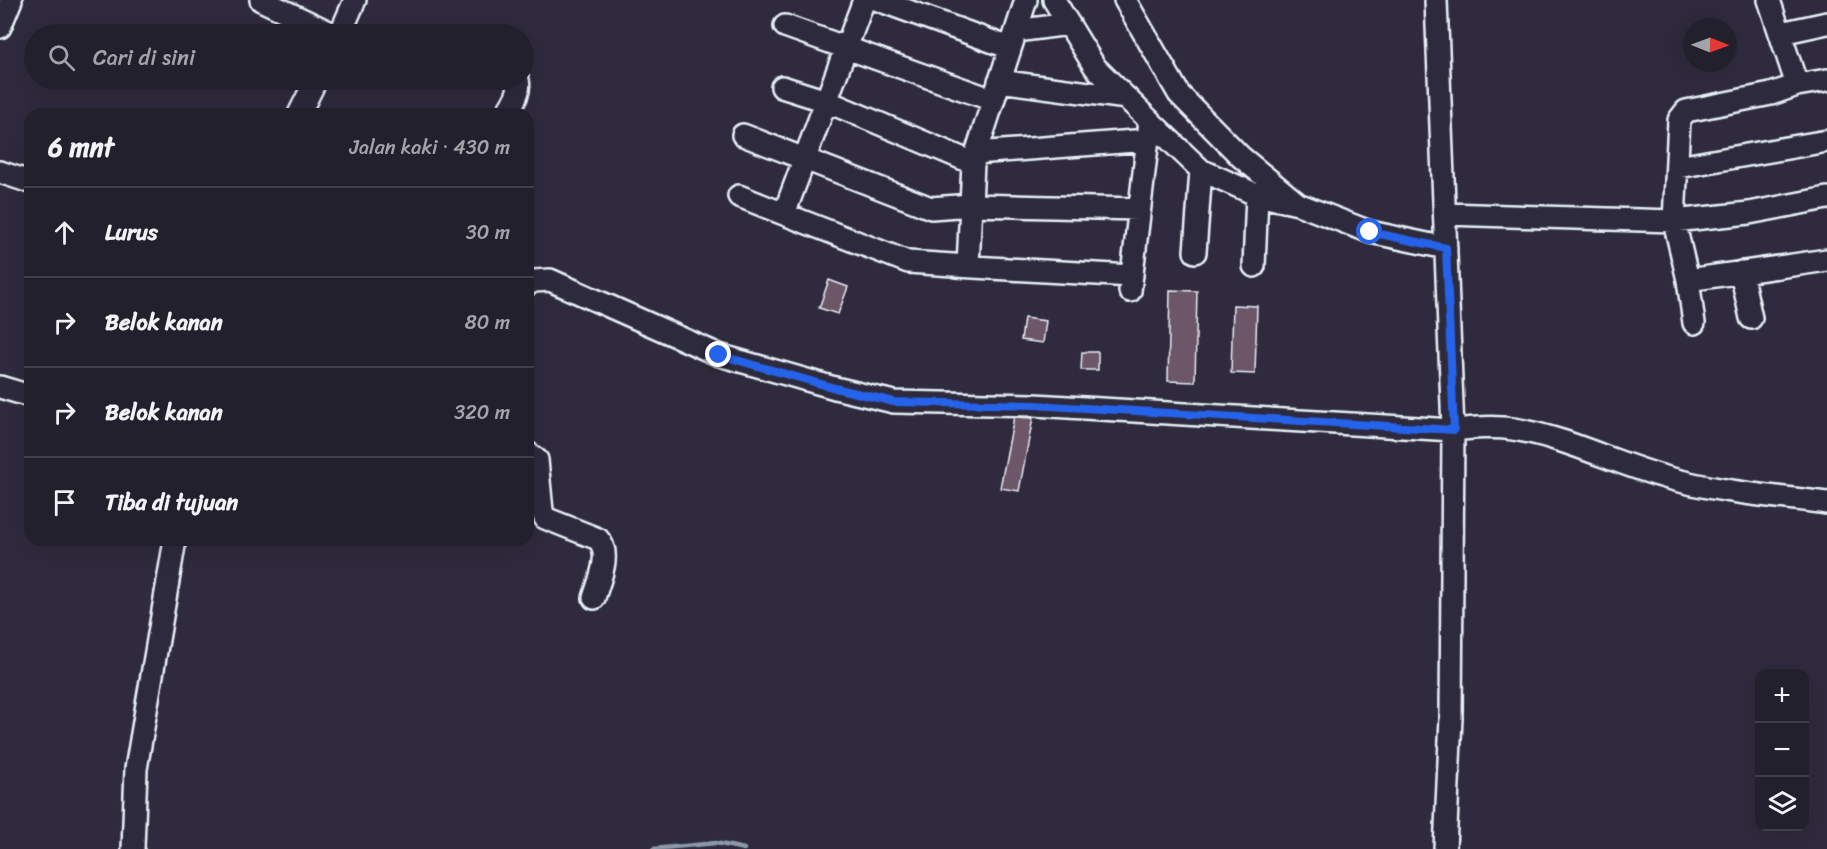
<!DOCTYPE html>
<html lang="id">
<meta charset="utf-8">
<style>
body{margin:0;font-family:Sriracha,sans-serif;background:#2f2d3a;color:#f1f3f6}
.controls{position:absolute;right:18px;bottom:18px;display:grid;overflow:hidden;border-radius:12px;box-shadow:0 6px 24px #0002}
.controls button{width:54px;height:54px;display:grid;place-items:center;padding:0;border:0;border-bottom:2px solid #403e4a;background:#23202e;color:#f1f3f6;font:30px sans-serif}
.compass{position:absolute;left:1683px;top:18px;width:54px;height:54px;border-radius:50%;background:#23202e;box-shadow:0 6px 24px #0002;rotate:91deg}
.stop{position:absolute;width:18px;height:18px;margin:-14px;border:4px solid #2563eb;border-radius:50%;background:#fff}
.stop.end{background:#2563eb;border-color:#fff;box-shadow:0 2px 6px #0008}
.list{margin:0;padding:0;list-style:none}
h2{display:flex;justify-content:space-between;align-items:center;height:78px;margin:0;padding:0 24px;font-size:26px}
h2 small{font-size:20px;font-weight:400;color:#a3a3aa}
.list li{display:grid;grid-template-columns:39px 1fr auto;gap:18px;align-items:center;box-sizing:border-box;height:90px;padding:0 24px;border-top:2px solid #403e4a}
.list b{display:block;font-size:22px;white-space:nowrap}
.list em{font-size:20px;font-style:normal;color:#a3a3aa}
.icon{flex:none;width:33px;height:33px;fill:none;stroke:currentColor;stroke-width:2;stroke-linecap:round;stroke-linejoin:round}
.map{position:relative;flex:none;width:1827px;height:849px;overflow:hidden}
.search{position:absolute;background:#23202e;box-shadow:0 6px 24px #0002;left:24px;top:24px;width:510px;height:66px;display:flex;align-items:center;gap:15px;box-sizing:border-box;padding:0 21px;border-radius:33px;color:#a3a3aa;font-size:22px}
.panel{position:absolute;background:#23202e;box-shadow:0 6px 24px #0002;left:24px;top:108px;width:510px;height:438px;border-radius:18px}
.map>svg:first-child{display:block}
</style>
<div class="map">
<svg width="1827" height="849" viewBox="0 0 1827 849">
<rect width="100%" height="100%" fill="#2f2a3d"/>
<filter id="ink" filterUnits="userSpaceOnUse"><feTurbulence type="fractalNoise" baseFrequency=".0167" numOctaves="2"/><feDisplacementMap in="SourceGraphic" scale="12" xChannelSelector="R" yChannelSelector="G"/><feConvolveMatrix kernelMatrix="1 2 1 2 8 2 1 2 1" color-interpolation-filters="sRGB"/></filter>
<g filter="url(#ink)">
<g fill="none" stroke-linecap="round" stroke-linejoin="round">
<!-- stream -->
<path stroke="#8a9aaa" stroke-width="4.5" d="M653,849L716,843L744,849"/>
</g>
<!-- building -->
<path fill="#6e5769" stroke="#e8f1f8" stroke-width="1.5" d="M829,280L848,287L838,314L819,308Z
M1170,290L1197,291L1195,382L1168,381Z
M1233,305L1257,306L1255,374L1231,373Z
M1024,318L1046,321L1043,343L1021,340Z
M1082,352H1098V370H1081Z
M1014,417L1033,418L1019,491L1000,488Z"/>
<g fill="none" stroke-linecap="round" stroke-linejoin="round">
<defs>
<path id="minor" d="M261,0L333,34
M864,0L784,214L908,262L968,266L973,163L1026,0
M878,0L1010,48
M1054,0L1095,67L1150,121
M1125,0L1179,94L1241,157L1298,204
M1436,0L1453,430L1451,718L1445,849
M1769,0L1797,85L1827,80
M785,26L993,100
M0,27L11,0
M1016,31L1069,24
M1781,33L1827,23
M340,34L355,0
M999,81L1127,98
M782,87L826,101L973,163
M299,114L316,80
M506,114C513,103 521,92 518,80
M743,135L931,208L971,205L1139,209
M976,153L1148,140
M1678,167L1827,141
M0,172L30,182
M739,196L784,214
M1445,214L1674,221L1749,213L1827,198
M1195,252L1201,170L1257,195
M956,266L1132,276
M1254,266L1257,195L1298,204L1370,232L1446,248
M1741,272L1751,318
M1688,280L1827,260
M528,284L534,281L550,280L719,355L835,388L894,402L1034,405L1453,430C1473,428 1493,426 1513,429C1565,437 1614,463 1665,477C1717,492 1773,496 1827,503
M1130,291L1150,121L1201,170
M1694,323L1688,280L1674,221L1679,120L1686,111L1771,94L1797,85
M0,387L30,396
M528,453L537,460L542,511L545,518L598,539C612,553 599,581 594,598
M133,849L136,769L175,540"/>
</defs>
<!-- minor casing -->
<use href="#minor" stroke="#e8f1f8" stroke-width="26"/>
<!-- minor -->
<use href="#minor" stroke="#2f2a3d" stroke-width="21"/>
</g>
</g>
<g fill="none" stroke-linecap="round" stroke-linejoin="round" filter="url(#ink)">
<!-- route -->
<path stroke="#2563eb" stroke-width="8" d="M719,355L835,388L894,402L1034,405L1454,430L1446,248L1370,232"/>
</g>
</svg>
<div class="controls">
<button>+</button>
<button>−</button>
<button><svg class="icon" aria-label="layers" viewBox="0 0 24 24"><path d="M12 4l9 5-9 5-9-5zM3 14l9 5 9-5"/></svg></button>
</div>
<svg class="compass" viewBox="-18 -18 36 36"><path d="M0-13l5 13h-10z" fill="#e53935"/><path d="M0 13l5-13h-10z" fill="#a3a3aa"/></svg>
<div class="stop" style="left:1370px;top:232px"></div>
<div class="stop end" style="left:719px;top:355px"></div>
<div class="search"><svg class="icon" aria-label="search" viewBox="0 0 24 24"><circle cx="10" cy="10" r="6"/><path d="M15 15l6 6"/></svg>Cari di sini</div>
<section class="panel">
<h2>6 mnt<small>Jalan kaki · 430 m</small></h2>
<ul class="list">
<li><svg class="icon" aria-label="ahead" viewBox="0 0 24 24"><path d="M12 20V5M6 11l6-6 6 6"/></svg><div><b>Lurus</b></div><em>30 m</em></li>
<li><svg class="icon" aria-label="right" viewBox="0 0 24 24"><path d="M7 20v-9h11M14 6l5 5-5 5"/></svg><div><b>Belok kanan</b></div><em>80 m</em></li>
<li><svg class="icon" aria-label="right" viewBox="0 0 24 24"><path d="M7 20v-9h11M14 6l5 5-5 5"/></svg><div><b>Belok kanan</b></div><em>320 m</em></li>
<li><svg class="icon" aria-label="arrive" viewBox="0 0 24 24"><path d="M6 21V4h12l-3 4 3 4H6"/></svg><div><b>Tiba di tujuan</b></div></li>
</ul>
</section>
</div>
